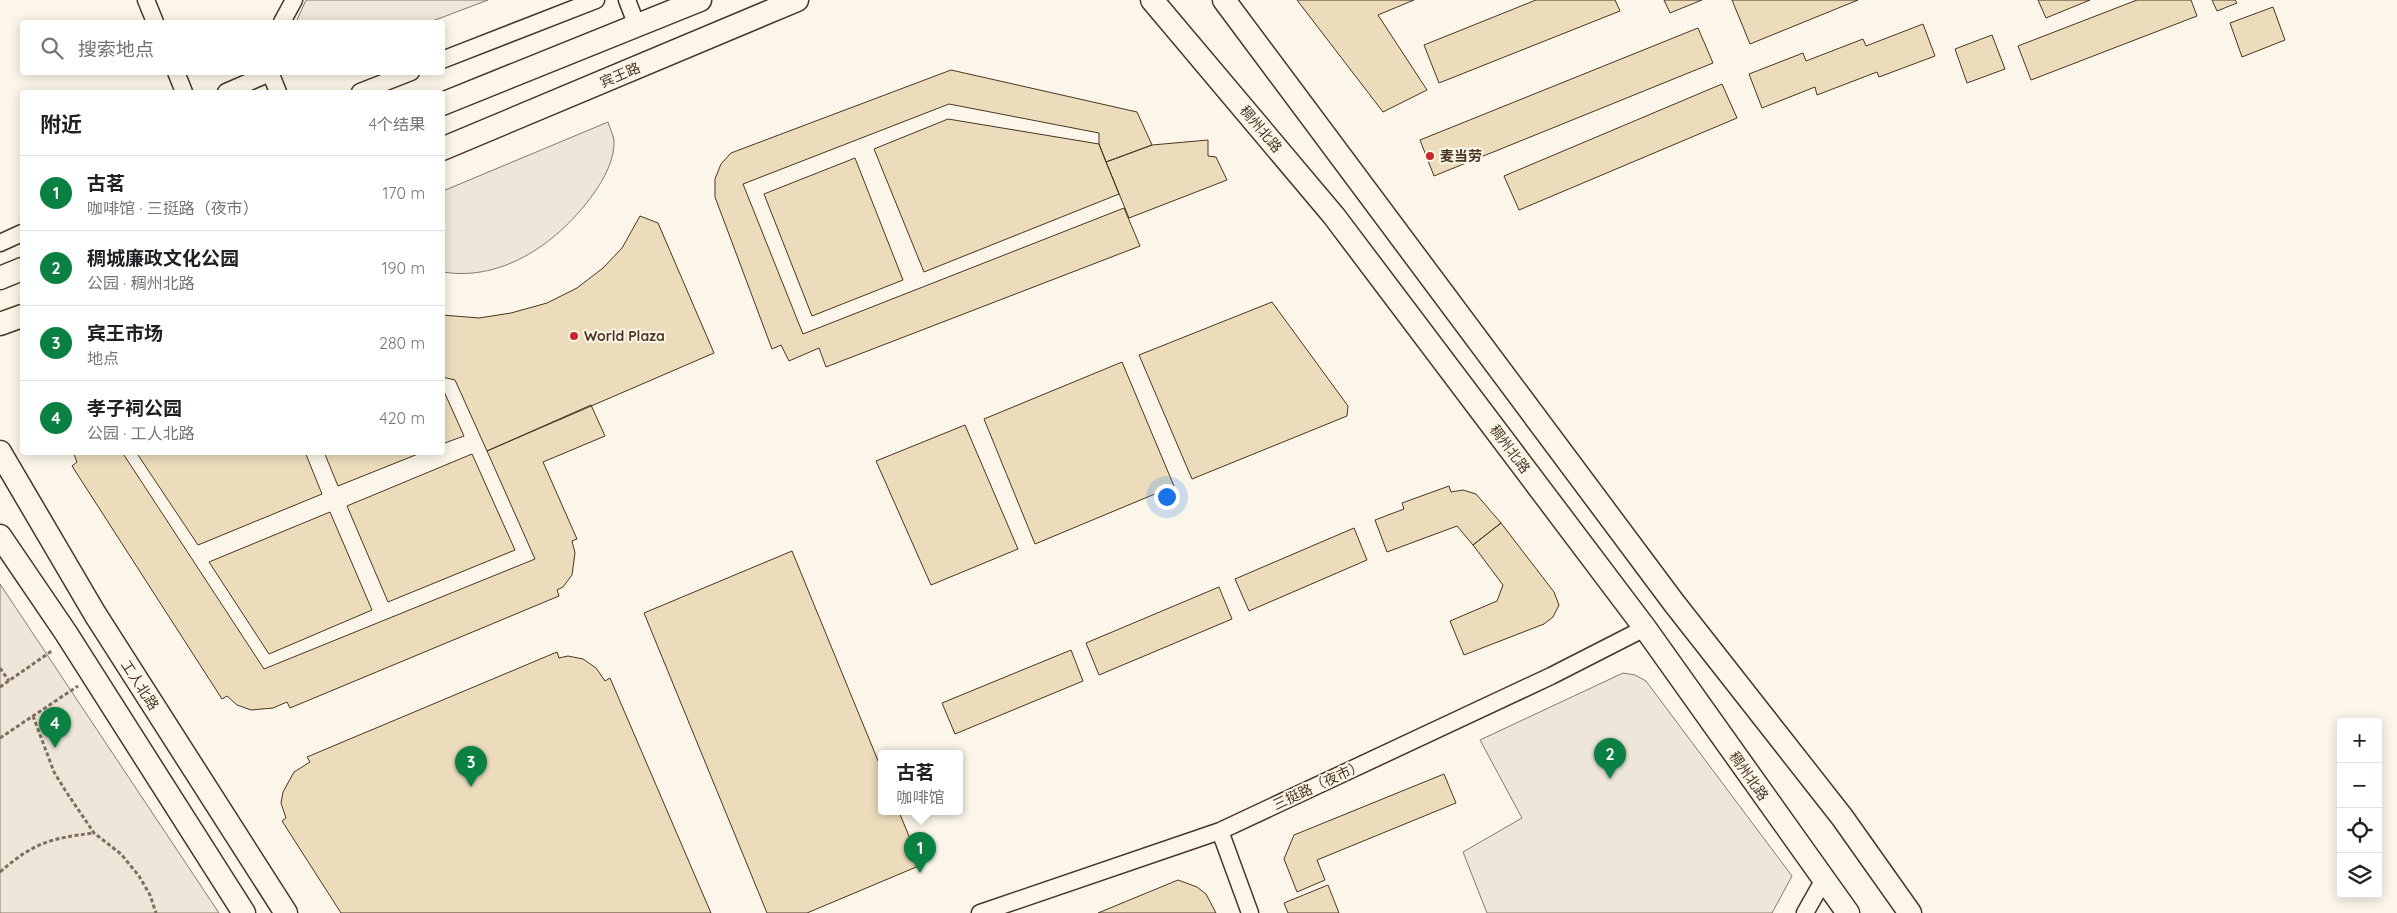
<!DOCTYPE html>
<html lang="zh">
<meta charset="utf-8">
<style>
body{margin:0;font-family:Quicksand,"Noto Sans SC",sans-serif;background:#f2f2f2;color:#202124}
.controls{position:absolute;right:15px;bottom:15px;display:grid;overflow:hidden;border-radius:5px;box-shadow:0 2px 12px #0003}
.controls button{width:45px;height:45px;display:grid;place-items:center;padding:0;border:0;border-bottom:1px solid #e0e0e0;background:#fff;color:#202124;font:25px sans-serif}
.you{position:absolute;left:1166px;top:496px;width:18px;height:18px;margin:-12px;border:4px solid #fff;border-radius:50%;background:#1a73e8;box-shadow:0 0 0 8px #1a73e833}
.badge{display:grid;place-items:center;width:32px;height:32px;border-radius:50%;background:#0b8043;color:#fff;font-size:16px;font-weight:700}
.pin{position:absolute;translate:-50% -41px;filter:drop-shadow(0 1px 2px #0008)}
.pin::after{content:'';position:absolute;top:26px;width:18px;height:15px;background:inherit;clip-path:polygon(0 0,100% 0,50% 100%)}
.popup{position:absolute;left:878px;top:750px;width:85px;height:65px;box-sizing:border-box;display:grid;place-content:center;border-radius:5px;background:#fff;filter:drop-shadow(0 1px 4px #0005);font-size:16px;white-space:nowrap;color:#757577}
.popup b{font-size:19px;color:#202124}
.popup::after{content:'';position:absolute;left:50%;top:100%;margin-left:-10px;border:10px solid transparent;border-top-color:#fff}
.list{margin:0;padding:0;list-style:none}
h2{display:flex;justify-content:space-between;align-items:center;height:65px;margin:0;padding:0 20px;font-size:21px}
h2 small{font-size:16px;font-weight:400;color:#757577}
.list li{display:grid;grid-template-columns:32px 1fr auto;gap:15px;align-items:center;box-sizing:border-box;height:75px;padding:0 20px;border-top:1px solid #e0e0e0}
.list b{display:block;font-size:19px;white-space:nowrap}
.list p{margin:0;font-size:16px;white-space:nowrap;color:#757577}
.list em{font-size:16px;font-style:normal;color:#757577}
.icon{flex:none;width:28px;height:28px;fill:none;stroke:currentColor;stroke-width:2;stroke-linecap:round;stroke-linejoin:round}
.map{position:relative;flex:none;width:2397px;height:913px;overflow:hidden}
.search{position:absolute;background:#fff;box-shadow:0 2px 12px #0003;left:20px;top:20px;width:425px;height:55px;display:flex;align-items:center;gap:12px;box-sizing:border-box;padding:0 18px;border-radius:5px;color:#757577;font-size:19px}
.panel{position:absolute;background:#fff;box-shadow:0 2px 12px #0003;left:20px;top:90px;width:425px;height:365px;border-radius:5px}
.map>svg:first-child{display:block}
</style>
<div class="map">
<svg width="2397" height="913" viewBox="0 0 2397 913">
<rect width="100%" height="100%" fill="#fbf6e9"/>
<!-- green -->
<path fill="#ede6d9" stroke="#887966" d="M306,0H488L430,22H296Z
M608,122C610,128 613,135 614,140C615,159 604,179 594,193C560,241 504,282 443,272V191Z
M0,584L219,913H0Z
M1623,673L1635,675L1646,681L1792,876L1772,913H1487L1463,852L1522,818L1480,740Z"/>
<!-- building -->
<path fill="#ecdcbc" stroke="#4a3520" d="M1297,0H1414L1378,15L1427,90L1383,112Z
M1536,0H1615L1620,11L1439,83L1424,45Z
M1664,0H1702L1670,13Z
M1732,0H1858L1750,44Z
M2038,0H2090L2046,18Z
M2137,0H2191L2197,16L2031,80L2018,46Z
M2212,0H2235L2237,3L2217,11Z
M2273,7L2285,40L2242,57L2230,23Z
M1923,24L1935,56L1879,77L1877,72L1817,95L1815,87L1762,108L1749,74L1803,53L1806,61L1863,39L1866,46Z
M1698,28L1713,63L1434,176L1420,140Z
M1992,35L2005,69L1967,83L1955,49Z
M951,70L1137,112L1152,145L1106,162L1099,144V133L949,104L743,184L803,334L1124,208L1140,246L826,367L819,348L789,361L781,345L772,349L715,197V179L721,164L731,153Z
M1722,84L1737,118L1519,210L1504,176Z
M948,119L1099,144L1119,194L924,272L874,149Z
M1208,140V156L1216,157L1227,180L1129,218L1106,162L1152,145Z
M855,158L903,280L812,316L764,194Z
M640,216L658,223L714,353L487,451L455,380L442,377V315L479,318L511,313L547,303L577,288L603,268L622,248Z
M1272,302L1348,406L1347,416L1192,479L1139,355Z
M1122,362L1174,486L1035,544L984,419Z
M442,387L464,436L442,444Z
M591,405L605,436L543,462L577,539L572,541L575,553L572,575L563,587L557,590L559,596L290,708L287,702L273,708L251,710L237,705L227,696L222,699L72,466L77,462L73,452H125L124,455L264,669L535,559L487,451Z
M965,425L1018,549L931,585L876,461Z
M136,452H305L322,494L198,545Z
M324,452H423L338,486Z
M472,454L515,550L388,602L347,506Z
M1449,486L1451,492L1463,490L1476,494L1501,523L1473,545L1457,526L1387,552L1375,520L1404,509L1402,503Z
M330,512L372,610L269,654L209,562Z
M1501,523L1554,592L1559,605L1553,617L1544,624L1464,655L1450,621L1497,601L1503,585L1473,545Z
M1354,528L1367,560L1249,611L1235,579Z
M792,551L881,768V812H899L921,865L807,913H767L644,613Z
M1219,587L1232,619L1099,675L1086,643Z
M1071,650L1083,681L955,734L942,703Z
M557,652L559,658L568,656L583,659L596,668L605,681L610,678L711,913H341L282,821L286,818L281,803L283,792L294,772L310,762L307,757Z
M1444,774L1456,803L1317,860L1325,880L1297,892L1284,859L1294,835Z
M1178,880L1197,887L1206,894L1216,913H1098Z
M1328,885L1339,913H1288L1284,903Z"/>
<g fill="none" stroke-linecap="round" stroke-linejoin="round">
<defs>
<path id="street" d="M146,0L155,22
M627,0L637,26
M282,22L294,0
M442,60L596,0
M176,72L184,92
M270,72L278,92
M226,92L270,73
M360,92L411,72
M0,243L22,233
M1220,831L1250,913
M980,913L1220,831L1551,676L1645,628
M1805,913L1823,881"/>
<path id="secondary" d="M1152,0L1334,216L1645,628L1848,913
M1224,0L1674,603L1842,817L1910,913
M442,104L700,0
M442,149L797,0
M0,278L22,269
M0,324L22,316
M0,452L95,614L286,913
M0,536L66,633L244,913"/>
</defs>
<!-- street casing -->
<use href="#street" stroke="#4a3520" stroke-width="19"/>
<!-- secondary casing -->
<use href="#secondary" stroke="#4a3520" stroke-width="25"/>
<!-- path -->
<path stroke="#7f6f5c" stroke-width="3" stroke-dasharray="4 2.5" stroke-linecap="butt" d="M0,668L9,681
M0,687L53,650
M33,716L54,772L65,790L94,833L121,854L139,876L150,895L156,913
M0,738L78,686
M0,872C33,843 51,838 94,833"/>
<!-- street -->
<use href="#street" stroke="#fbf6e9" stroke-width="16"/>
<!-- secondary -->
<use href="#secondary" stroke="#fbf6e9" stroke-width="22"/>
</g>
<!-- markers -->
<g fill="#c62828" stroke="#fbf6e9" stroke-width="2">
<circle cx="1430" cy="156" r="5"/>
<circle cx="574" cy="336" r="5"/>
</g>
<g text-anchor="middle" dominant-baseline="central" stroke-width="4" stroke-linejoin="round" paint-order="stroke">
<!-- street labels -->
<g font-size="14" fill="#4a3520" stroke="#fbf6e9">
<text transform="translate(620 75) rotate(-23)">宾王路</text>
<text transform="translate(1261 129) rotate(50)">稠州北路</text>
<text transform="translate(1510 449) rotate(53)">稠州北路</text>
<text transform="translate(140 685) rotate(57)">工人北路</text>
<text transform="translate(1749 776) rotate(55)">稠州北路</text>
<text transform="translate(1318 785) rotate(-25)">三挺路（夜市）</text>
</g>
<!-- poi labels -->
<g font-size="14" font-weight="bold" fill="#4a3520" stroke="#fbf6e9" text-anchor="start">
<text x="1440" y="156">麦当劳</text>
<text x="584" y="336">World Plaza</text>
</g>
</g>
</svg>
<div class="controls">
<button>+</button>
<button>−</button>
<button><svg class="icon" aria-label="locate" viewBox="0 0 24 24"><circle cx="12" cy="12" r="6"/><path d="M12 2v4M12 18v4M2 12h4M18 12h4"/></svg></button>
<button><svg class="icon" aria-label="layers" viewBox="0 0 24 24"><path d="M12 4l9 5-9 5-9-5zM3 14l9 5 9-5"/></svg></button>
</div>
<div class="you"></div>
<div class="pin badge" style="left:920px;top:873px">1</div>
<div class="popup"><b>古茗</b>咖啡馆</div>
<div class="pin badge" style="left:1610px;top:779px">2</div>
<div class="pin badge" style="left:471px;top:787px">3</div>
<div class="pin badge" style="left:55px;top:748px">4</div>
<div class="search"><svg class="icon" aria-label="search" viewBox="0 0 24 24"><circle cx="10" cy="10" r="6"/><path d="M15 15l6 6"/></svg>搜索地点</div>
<section class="panel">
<h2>附近<small>4个结果</small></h2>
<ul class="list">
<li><span class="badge">1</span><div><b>古茗</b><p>咖啡馆 · 三挺路（夜市）</p></div><em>170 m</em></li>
<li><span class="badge">2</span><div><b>稠城廉政文化公园</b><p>公园 · 稠州北路</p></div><em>190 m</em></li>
<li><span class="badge">3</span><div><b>宾王市场</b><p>地点</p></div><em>280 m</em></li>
<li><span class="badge">4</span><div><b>孝子祠公园</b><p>公园 · 工人北路</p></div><em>420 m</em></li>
</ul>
</section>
</div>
